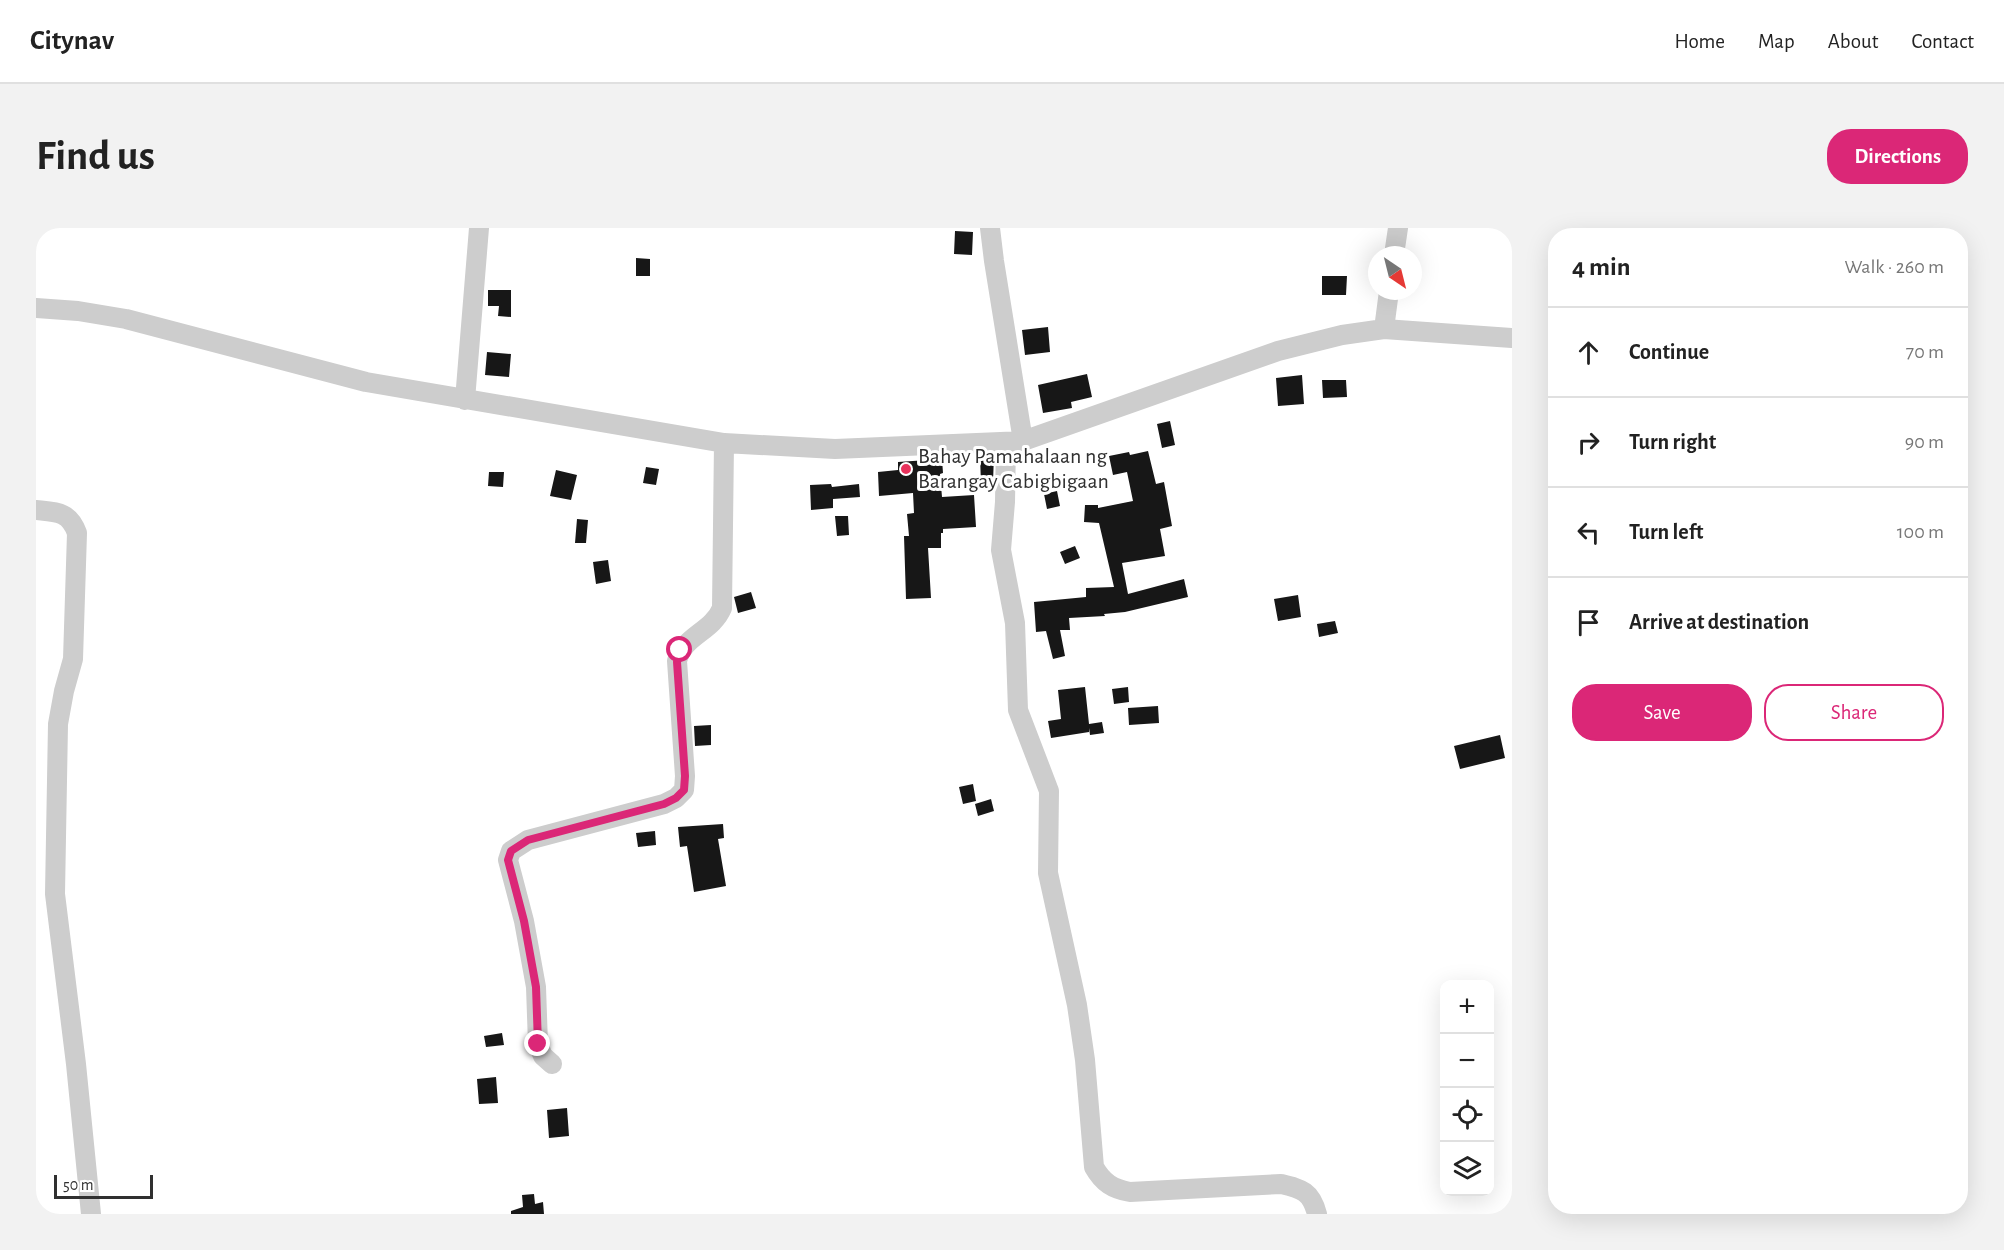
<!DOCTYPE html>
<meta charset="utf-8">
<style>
body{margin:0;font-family:"Alegreya Sans",sans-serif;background:#f2f2f2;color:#222}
.controls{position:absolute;right:18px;bottom:18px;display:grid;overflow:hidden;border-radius:12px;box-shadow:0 6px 24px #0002}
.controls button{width:54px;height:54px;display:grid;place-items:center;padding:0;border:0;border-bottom:2px solid #e0e0e0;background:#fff;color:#222;font:30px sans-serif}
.compass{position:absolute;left:1332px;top:18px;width:54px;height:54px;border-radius:50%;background:#fff;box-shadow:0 6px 24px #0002;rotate:145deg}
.scale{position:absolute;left:18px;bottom:15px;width:99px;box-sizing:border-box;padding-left:6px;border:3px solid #303030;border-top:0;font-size:16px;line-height:21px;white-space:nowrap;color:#303030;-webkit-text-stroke:4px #fff;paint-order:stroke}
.stop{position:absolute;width:18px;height:18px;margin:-14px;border:4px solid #db2777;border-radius:50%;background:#fff}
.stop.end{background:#db2777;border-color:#fff;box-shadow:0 2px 6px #0008}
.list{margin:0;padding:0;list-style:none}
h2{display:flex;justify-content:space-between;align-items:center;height:78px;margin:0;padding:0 24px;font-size:26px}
h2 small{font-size:20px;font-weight:400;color:#767676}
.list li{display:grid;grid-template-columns:39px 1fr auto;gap:18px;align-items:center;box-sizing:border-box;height:90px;padding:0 24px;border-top:2px solid #e0e0e0}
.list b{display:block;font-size:22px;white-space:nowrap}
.list em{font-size:20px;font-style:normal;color:#767676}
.actions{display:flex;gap:12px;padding:18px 24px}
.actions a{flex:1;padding:14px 0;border:2px solid #db2777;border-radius:24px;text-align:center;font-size:21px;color:#db2777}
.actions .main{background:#db2777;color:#fff}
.icon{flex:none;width:33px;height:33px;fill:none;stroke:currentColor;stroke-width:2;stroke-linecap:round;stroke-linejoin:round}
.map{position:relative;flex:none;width:1476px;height:986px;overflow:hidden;border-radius:24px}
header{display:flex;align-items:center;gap:36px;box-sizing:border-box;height:84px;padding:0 30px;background:#fff;border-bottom:2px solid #e0e0e0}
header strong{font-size:28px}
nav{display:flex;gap:33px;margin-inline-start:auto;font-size:21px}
.intro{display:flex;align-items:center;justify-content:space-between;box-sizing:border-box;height:144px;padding:0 36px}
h1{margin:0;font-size:42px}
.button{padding:15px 27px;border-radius:24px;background:#db2777;color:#fff;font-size:21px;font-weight:700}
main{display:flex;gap:36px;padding:0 36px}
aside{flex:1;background:#fff;border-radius:24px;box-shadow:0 6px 24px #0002}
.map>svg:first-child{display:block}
</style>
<header>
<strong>Citynav</strong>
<nav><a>Home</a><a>Map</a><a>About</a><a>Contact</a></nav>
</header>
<div class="intro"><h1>Find us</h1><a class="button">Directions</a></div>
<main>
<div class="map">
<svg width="1476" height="986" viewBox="0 0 1476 986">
<rect width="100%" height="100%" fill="#fff"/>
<!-- building -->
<path fill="#171717" d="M919,3L937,4L936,27L918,26Z
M600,30L614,31V48H600Z
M1286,48H1311L1310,67H1286Z
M452,62H475V89L462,88L463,78H452Z
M1012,99L1014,124L989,127L986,102Z
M451,124L475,126L473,149L449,147Z
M1051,146L1056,169L1035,174L1036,180L1007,185L1002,157Z
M1266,147L1268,176L1242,178L1240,150Z
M1286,152H1310L1311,169L1287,170Z
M1134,193L1139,217L1126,220L1121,196Z
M1112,223L1120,256L1128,254L1136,298L1124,301L1129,328L1086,335L1092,366L1148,351L1152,369L1089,384L1068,386L1069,388L1033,390L1034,402H1024L1029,428L1017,431L1010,403L1000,404L998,374L1050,369V360L1078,359L1063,295L1048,294L1049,277H1062V280L1097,273L1091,244L1077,247L1073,228L1093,224L1094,227Z
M958,226L957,255L945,256L944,228Z
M906,231L907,245L904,246L906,269L938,267L940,299L907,301V305H905V320H892L895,370L870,371L868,308H873L871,286L878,285L877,265L843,268L842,244L862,242V234Z
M610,239L623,241L620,257L607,255Z
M520,242L541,247L535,272L514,268Z
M453,244H468L467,259L452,258Z
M795,256L796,259L823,256L824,269L797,271V280L775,282L774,257Z
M1021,263L1024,278L1011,281L1008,266Z
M799,288H812L813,307L801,308Z
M541,291L552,292L550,315H539Z
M1039,318L1044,330L1029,336L1024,324Z
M572,332L575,353L560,356L557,334Z
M715,364L720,380L702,385L698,369Z
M1262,367L1265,389L1242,393L1238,371Z
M1299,393L1302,405L1283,409L1281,396Z
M1049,459L1053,496L1066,494L1068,505L1054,507L1053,500V504L1015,510L1012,493L1025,491L1022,462Z
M1092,459L1093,474L1078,476L1076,461Z
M1122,478L1123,495L1093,497L1092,480Z
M675,497V517L659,518L658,498Z
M1464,507L1469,530L1424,541L1418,518Z
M937,556L940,573L927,576L923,559Z
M955,571L958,583L942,588L939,576Z
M687,596L688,610L682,611L690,658L658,664L651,618L644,619L642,599Z
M619,603L620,617L602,619L600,605Z
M466,805L468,817L450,819L448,808Z
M460,849L462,875L443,876L441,851Z
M531,880L533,908L513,910L511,882Z
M498,966L499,976L507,974L508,986H475V983L487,979L486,967Z"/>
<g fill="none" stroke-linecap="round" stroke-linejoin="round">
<!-- minor -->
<path stroke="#cdcdcd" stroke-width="20" d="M954,0L958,33L987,213
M1358,27L1362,0
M0,80L42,83L90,91L330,154L688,215L799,221L987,213L1242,123L1306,107L1348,101L1476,110
M1348,101L1353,63
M429,172L443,0
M970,214L969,274L965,322L979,395L982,482L1013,563L1012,645L1041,777L1049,832L1058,939C1067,955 1077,961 1094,964L1245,956C1266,961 1275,963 1281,986
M0,282C20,284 33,283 41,305L37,431L28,463L22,496L19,666L40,836L55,986
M516,836L507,828L502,816L500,759L488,693L472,632L475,623L492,612L628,576L640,570L648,562L649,548L641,433C647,408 676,404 686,380L688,215"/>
</g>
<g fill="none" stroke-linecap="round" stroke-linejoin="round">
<!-- route -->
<path stroke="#db2777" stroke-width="8" d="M502,816L500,759L488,693L472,632L475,623L492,612L628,576L640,570L648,562L649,548L641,434L644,422"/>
</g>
<!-- markers -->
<circle fill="#e8325c" stroke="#fff" stroke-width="2" cx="870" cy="241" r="6"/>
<g text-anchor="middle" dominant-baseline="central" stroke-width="6" stroke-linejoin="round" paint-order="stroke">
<!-- poi labels -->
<g font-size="22" fill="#303030" stroke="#fff" text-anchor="start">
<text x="882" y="228">Bahay Pamahalaan ng<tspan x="882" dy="25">Barangay Cabigbigaan</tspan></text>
</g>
</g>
</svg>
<div class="controls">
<button>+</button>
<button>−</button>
<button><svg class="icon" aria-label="locate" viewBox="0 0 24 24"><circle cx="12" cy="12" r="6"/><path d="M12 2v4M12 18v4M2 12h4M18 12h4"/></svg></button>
<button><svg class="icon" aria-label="layers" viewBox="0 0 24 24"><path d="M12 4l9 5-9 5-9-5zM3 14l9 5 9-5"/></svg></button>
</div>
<svg class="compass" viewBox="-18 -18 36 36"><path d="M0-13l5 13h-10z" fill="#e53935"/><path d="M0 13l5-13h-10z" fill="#767676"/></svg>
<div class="scale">50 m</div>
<div class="stop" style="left:644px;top:422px"></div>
<div class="stop end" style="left:502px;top:816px"></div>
</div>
<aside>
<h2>4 min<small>Walk · 260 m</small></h2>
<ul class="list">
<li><svg class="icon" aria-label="ahead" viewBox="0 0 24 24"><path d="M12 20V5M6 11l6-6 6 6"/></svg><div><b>Continue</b></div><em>70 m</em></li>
<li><svg class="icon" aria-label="right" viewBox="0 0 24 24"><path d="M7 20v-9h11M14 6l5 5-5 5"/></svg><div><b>Turn right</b></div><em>90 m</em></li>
<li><svg class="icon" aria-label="left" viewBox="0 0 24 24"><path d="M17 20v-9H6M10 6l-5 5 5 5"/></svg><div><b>Turn left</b></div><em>100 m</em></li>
<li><svg class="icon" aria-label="arrive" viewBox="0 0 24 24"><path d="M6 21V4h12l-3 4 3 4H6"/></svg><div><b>Arrive at destination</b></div></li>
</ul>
<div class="actions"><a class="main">Save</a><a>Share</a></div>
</aside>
</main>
